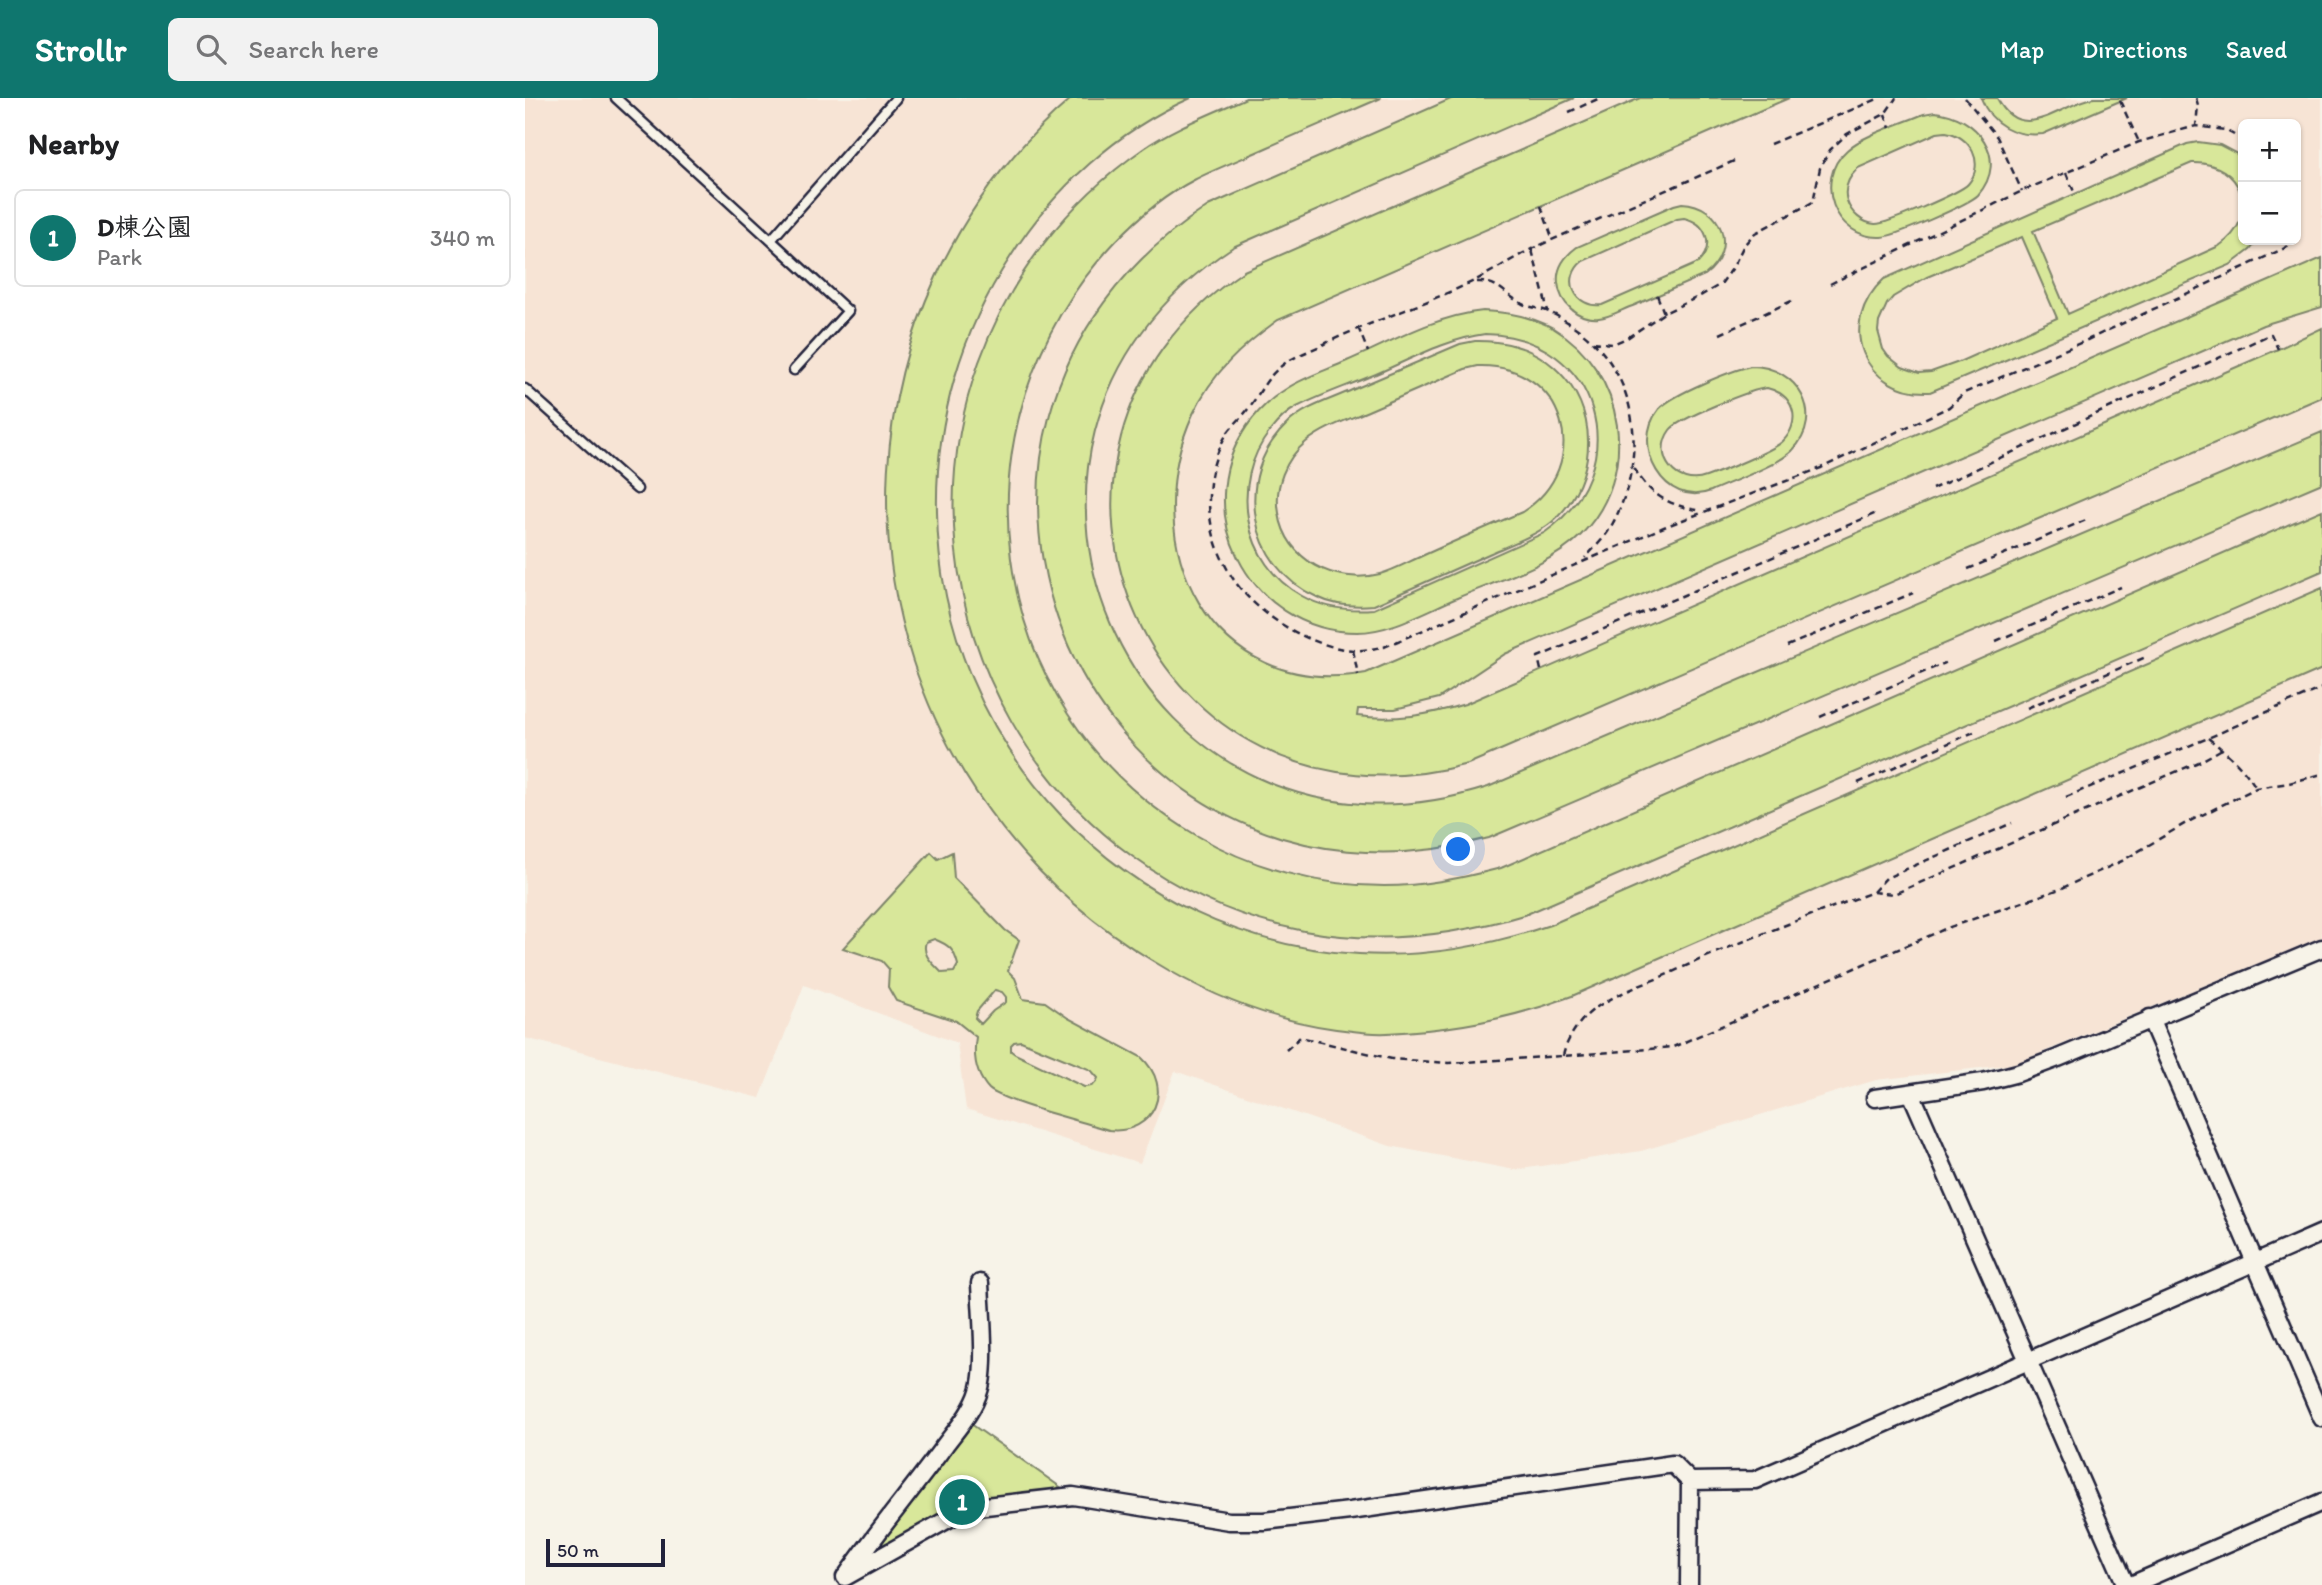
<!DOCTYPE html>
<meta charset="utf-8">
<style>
body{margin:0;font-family:Itim,"Klee One",sans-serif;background:#f2f2f2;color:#202124}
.controls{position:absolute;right:21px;top:21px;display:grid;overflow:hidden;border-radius:10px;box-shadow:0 2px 5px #0004}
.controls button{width:63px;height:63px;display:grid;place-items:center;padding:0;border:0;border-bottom:2px solid #e0e0e0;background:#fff;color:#202124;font:35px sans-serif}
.scale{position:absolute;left:21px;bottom:18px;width:119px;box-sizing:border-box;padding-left:7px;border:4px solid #22223b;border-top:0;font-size:19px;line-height:24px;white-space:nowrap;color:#22223b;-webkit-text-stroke:5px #f7f3e8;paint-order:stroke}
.you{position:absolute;left:934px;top:752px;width:24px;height:24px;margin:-18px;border:5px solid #fff;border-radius:50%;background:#1a73e8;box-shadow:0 0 0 10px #1a73e833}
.badge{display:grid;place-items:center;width:46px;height:46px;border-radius:50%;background:#0f766e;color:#fff;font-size:23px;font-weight:700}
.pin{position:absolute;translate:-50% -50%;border:4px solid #fff;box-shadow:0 2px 7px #0006}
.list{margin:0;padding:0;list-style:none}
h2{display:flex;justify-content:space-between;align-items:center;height:91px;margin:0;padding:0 28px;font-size:30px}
h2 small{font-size:23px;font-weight:400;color:#757577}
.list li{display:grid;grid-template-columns:46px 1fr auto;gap:21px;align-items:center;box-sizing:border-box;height:98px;margin:0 14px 14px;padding:0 14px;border:2px solid #e0e0e0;border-radius:10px}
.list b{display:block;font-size:26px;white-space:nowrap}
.list p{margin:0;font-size:23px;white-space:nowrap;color:#757577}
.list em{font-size:23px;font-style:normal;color:#757577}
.icon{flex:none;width:38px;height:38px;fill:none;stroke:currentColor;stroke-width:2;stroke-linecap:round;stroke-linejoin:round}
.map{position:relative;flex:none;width:1797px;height:1487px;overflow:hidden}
header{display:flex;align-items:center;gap:42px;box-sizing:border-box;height:98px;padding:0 35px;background:#0f766e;color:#fff}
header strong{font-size:33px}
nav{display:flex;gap:38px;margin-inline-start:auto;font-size:24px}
.search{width:490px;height:63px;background:#f2f2f2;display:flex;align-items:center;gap:18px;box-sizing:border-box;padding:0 24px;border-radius:10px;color:#757577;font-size:26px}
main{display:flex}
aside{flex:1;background:#fff}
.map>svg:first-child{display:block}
</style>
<header>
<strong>Strollr</strong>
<div class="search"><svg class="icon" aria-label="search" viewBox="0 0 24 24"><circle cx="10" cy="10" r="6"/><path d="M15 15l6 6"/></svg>Search here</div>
<nav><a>Map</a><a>Directions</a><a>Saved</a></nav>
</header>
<main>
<aside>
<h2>Nearby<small></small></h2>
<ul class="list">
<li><span class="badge">1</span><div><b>D棟公園</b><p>Park</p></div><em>340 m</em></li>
</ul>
</aside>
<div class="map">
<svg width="1797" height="1487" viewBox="0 0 1797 1487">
<rect width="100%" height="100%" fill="#f7f3e8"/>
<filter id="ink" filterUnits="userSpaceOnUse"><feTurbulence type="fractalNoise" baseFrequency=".0143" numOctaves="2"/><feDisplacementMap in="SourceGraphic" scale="14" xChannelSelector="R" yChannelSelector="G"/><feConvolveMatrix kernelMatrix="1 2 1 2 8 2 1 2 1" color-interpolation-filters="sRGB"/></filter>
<g filter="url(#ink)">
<!-- built -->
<path fill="#f7e4d5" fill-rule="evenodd" d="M0,0H1797V839L1489,966L1351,982L1116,1053L990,1072L865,1048L650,973L615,1065L441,1011L432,945L279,887L235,1000L0,940ZM1718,26H1771V142H1718Z"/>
<!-- green -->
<path fill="#d8e79a" stroke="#7d846a" stroke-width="2" fill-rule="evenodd" d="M547,0H666C593,32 529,90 486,158C436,234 410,323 412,414C415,647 600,843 834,856C900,860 963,848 1025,827L1797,490V571L1047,898C987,921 926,932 862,935C845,936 828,933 811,931C745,922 685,898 628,863C392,720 295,432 411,179C443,110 489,49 547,0Z
M721,0H856C817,17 779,33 741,50C717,61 692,70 669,82C640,97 613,120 591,143C421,322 454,611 671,737C727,770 793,788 859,788C899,788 937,780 976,770L1797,412V473L1002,816C929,838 855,847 779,833C522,784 364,512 454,264C485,178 542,104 618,51C650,29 686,16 721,0Z
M928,0H1049L708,149C402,349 615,801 963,689L1797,334V385L964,740C564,847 337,333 683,108Z
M1115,0H1264L753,222C717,248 687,275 668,316C609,445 685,603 841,575L1797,160V209L1738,227L980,556L914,600L870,611H833L832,618C870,623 904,617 940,606L1753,251L1797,230V299L943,666C627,750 450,354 719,173Z
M1456,0H1472C1497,49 1536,5 1569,0C1580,0 1591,0 1602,0L1518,36C1490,39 1466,27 1456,0Z
M1410,14C1452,18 1485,60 1453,97C1444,106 1369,139 1356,139C1309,141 1288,82 1322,52C1338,37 1378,25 1399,16ZM1421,34C1445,38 1461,65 1443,86C1436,94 1360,127 1350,126C1337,125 1326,115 1322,103C1318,90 1324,79 1333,70L1412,35Z
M1673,44L1695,47L1718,59V142H1733L1725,152L1705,167L1405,294C1338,297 1310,226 1359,181L1662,46ZM1667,65C1718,63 1737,120 1694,148L1543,216L1508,133ZM1497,139L1532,220L1434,264L1406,274L1394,275L1377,269L1363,258L1358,251L1353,233L1354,224L1362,206L1368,199L1402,179Z
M1157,105C1198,107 1213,151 1180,177C1157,187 1133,197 1110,207C1098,211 1086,219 1074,220C1053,222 1035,206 1033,185C1031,169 1040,158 1052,149L1149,107ZM1159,120C1182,125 1190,148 1173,165L1077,207C1050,211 1036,180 1058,163L1152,121Z
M958,213C983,214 1006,218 1028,230C1101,273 1116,376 1056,437C1027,467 971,483 932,500C901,513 866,534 832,534C723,534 658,407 728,320C737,309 748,299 761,291C779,279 802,272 822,263C866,244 910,218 958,213ZM960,236C1075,238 1112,370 1019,435L849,511C824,513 800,511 777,498C718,466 704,385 745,333C752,324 762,314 772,309C797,296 825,287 851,276C886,261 922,241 960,236Z
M950,243C989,242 1023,256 1046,288C1075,330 1066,391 1027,424C1010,438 986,446 966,455C927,472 888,490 849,507C829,509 810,508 792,499C723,469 708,377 762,326C779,309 805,302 827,292C863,277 899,261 935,246ZM953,268C1041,265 1070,368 997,414C964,428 932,442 899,457C885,463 870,472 855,476C811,487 761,463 754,415C749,389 760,361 781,344C798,330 822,322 843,313C875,299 908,285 940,271Z
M1226,268C1272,268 1302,317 1267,353C1253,367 1206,384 1186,393C1140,411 1104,348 1134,311C1148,296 1205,273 1226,268ZM1242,290C1254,293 1265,300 1268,314C1270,324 1266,335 1258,343C1250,352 1195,374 1181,379C1152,390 1126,358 1145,332C1153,321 1227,291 1242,290Z
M406,754L413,761L427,754L429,780L480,832L494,842L483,873L490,880L498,901L520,904L543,920L616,959C650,990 629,1037 584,1032C560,1024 478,1004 464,991C450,976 448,958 451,939L431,923L371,903L363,889L364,871L357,863L318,850ZM409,841C424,847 429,851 433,867L429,874L417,875C409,866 396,857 401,844ZM470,892L477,894L481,899V904L468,913L456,926L450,920L452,913ZM496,943L566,972L573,980C570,988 566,989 559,989L490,956L486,953V947L489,944Z
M439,1321L548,1398L443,1410L320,1479Z"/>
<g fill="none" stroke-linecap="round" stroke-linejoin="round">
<defs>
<path id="service" d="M91,0L323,213L269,272
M247,141L371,0
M0,291L112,391"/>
<path id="minor" d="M1625,920L1797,1320
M1386,995L1601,1487
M1350,1000L1458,984L1493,975L1533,960L1797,850
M1165,1383L1230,1382L1797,1135
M322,1477C353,1432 388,1391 420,1347C432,1331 448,1313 454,1293C462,1269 456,1212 455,1185
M320,1479L443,1410L548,1398L704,1423H739L825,1413L1148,1366L1165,1383L1164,1487
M1606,1487L1797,1404"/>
</defs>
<!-- service casing -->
<use href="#service" stroke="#22223b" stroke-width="13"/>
<!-- minor casing -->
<use href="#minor" stroke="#22223b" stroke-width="21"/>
<!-- path -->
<path stroke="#22223b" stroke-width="2.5" stroke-dasharray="7 5" stroke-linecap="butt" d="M1440,0L1472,39L1497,93
M1671,0L1673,7L1671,28
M1595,3L1614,44
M1044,14L1075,0
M1360,16L1365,30
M1245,46L1355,0
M1209,63C1142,92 1075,120 1009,150C988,160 969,173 949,183C899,207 846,223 797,247C785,253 770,258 759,266C740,280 737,293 723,311C716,321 705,329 700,339C674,386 681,442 711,485C736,519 786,549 828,552C838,553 849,550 859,549L1139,429L1296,370L1424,309L1439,295L1562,242L1762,149L1767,142
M1541,75L1550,96
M1016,108L1028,142
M1771,135V136
M1007,152L1023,213
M952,184C975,183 979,197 998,206C1006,210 1015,210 1024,214C1039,221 1056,232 1068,244C1119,294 1119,373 1084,432C1078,442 1068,451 1060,460
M1305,186L1497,93L1614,44L1671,28L1700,32L1718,42
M1132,197L1139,215
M833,229L843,254
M1195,236L1271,201
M1068,244L1088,246L1102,240L1139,215L1177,197L1196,186L1207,171L1219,147L1230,135L1288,104L1295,70L1305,52L1322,36L1360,16L1371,0
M1109,370C1126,399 1144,407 1177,413
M1407,391L1746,236L1753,251
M1443,471L1561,422
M1471,543L1596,489
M1262,548L1388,495
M828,552L833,577
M1016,572L1013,559L1354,414
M1502,610L1621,559
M1295,619L1420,565
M1683,640C1702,655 1719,669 1731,690
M1333,685L1449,634
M1541,699L1683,640L1797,590
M1348,794L1361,780L1487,725
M761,952L775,939L867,961L923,965L1038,958L1148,949L1422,830L1535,791L1597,763L1661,725L1731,690L1764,685L1797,676
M1038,958C1042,939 1057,918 1075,907C1096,894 1120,886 1143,876C1210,845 1279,820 1348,794L1369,796L1676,663L1697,651"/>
<!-- service -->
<use href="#service" stroke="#f7f3e8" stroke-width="8"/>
<!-- minor -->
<use href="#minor" stroke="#f7f3e8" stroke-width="16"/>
</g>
</g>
</svg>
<div class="controls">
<button>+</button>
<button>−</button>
</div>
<div class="scale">50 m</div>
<div class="you"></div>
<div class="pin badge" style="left:437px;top:1404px">1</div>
</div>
</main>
